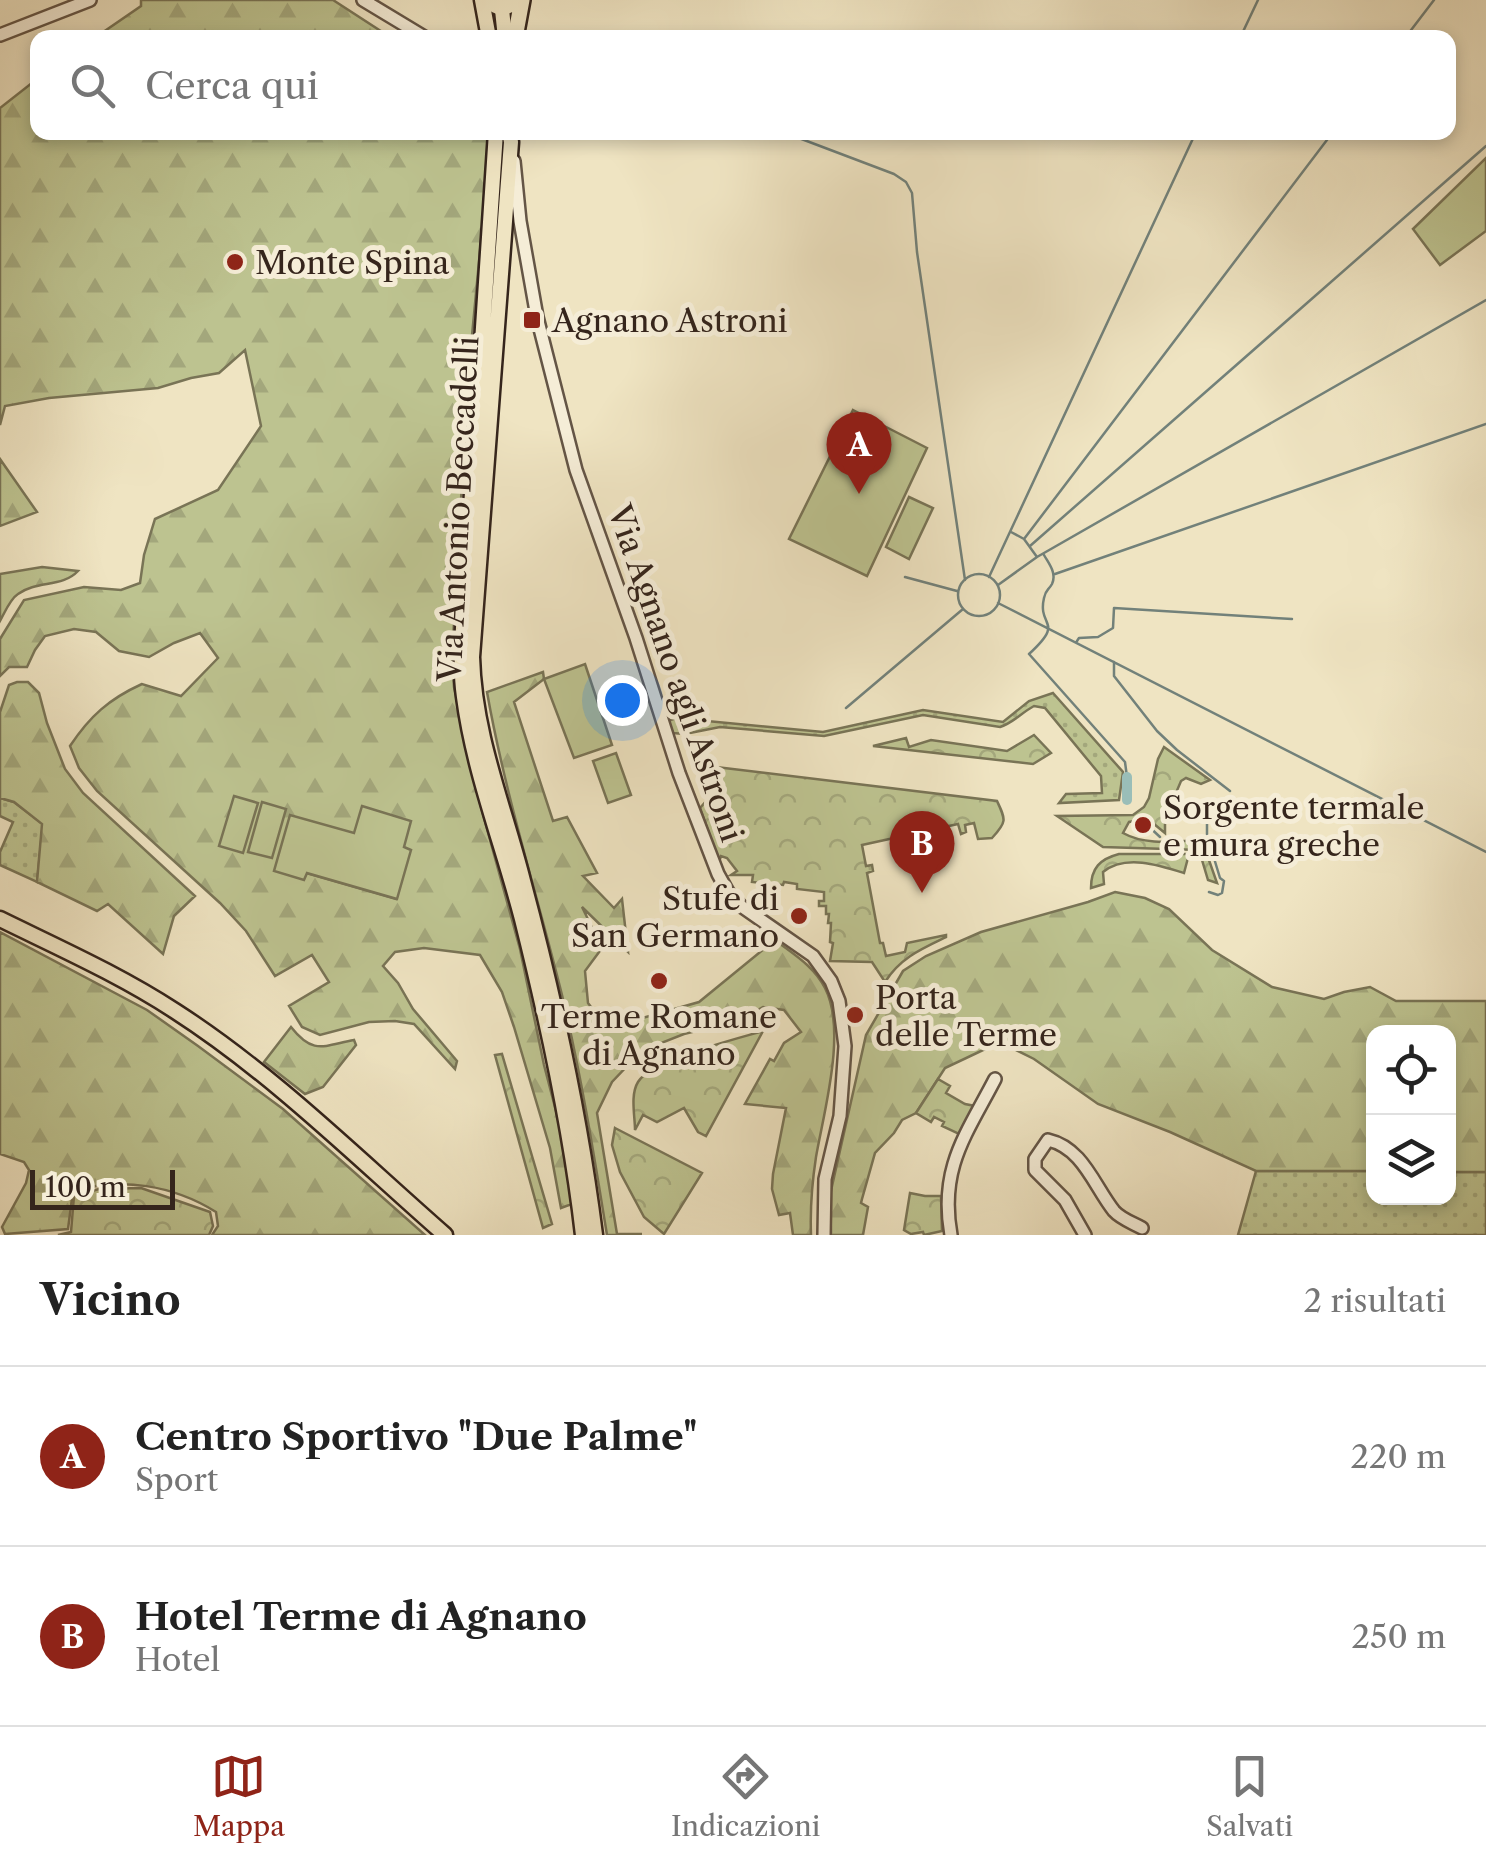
<!DOCTYPE html>
<html lang="it">
<style>
body{margin:0;font-family:"Libre Caslon Text",serif;background:#f2f2f2;color:#222}
.controls{position:absolute;right:30px;bottom:30px;display:grid;overflow:hidden;border-radius:20px;box-shadow:0 5px 15px #0003}
.controls button{width:90px;height:90px;display:grid;place-items:center;padding:0;border:0;border-bottom:2px solid #e0e0e0;background:#fff;color:#222;font:50px sans-serif}
.scale{position:absolute;left:30px;bottom:25px;width:145px;box-sizing:border-box;padding-left:10px;border:5px solid #35251c;border-top:0;font-size:28px;line-height:35px;white-space:nowrap;color:#35251c;-webkit-text-stroke:8px #f5edd7;paint-order:stroke}
.you{position:absolute;left:622px;top:700px;width:35px;height:35px;margin:-25px;border:8px solid #fff;border-radius:50%;background:#1a73e8;box-shadow:0 0 0 15px #1a73e833}
.badge{display:grid;place-items:center;width:65px;height:65px;border-radius:50%;background:#8f2418;color:#fff;font-size:32px;font-weight:700}
.pin{position:absolute;translate:-50% -82px;filter:drop-shadow(0 2px 5px #0008)}
.pin::after{content:'';position:absolute;top:52px;width:35px;height:30px;background:inherit;clip-path:polygon(0 0,100% 0,50% 100%)}
.list{margin:0;padding:0;list-style:none}
h2{display:flex;justify-content:space-between;align-items:center;height:130px;margin:0;padding:0 40px;font-size:42px}
h2 small{font-size:32px;font-weight:400;color:#767676}
.list li{display:grid;grid-template-columns:65px 1fr auto;gap:30px;align-items:center;box-sizing:border-box;height:180px;padding:0 40px;border-top:2px solid #e0e0e0}
.list b{display:block;font-size:38px;white-space:nowrap}
.list p{margin:0;font-size:32px;white-space:nowrap;color:#767676}
.list em{font-size:32px;font-style:normal;color:#767676}
.icon{flex:none;width:55px;height:55px;fill:none;stroke:currentColor;stroke-width:2;stroke-linecap:round;stroke-linejoin:round}
.map{position:relative;flex:none;width:1486px;height:1235px;overflow:hidden}
.search{position:absolute;background:#fff;box-shadow:0 5px 15px #0003;left:30px;right:30px;top:30px;height:110px;display:flex;align-items:center;gap:25px;box-sizing:border-box;padding:0 35px;border-radius:20px;color:#767676;font-size:38px}
.sheet{height:490px;background:#fff}
nav{display:flex;justify-content:space-around;align-items:center;box-sizing:border-box;height:140px;border-top:2px solid #e0e0e0;background:#fff;font-size:28px;color:#767676}
nav a{display:grid;justify-items:center;gap:5px}
nav .on{color:#8f2418}
.map>svg:first-child{display:block}
</style>
<div class="map">
<svg width="1486" height="1235" viewBox="0 0 1486 1235">
<defs>
<pattern id="grass-dots" width="8" height="8" patternUnits="userSpaceOnUse" patternTransform="scale(2.5)"><rect width="8" height="8" fill="#bdc390"/><path d="M2 2h.1M6 6h.1" fill="none" stroke="#a3a77c" stroke-width="1.8" stroke-linecap="round"/></pattern>
<pattern id="forest-firs" width="22" height="20" patternUnits="userSpaceOnUse" patternTransform="scale(2.5)"><rect width="22" height="20" fill="#bdc390"/><path d="M5 1l3.5 6h-7zM16 11l3.5 6h-7z" fill="#a3a77c"/></pattern>
<pattern id="park-crowns" width="20" height="18" patternUnits="userSpaceOnUse" patternTransform="scale(2.5)"><rect width="20" height="18" fill="#bdc390"/><path d="M2 6a3 3 0 1 1 6 0M12 15a3 3 0 1 1 6 0" fill="none" stroke="#a3a77c"/></pattern>
</defs>
<rect width="100%" height="100%" fill="#efe4c2"/>
<filter id="stains"><feTurbulence type="fractalNoise" baseFrequency=".002" numOctaves="4"/><feColorMatrix values="0 0 0 0 .2 0 0 0 0 .09 0 0 0 0 .02 0 0 0 .5 -.17"/></filter>
<radialGradient id="worn" r=".72"><stop offset=".6" stop-color="#630" stop-opacity="0"/><stop offset="1" stop-color="#630" stop-opacity=".3"/></radialGradient>
<!-- grass -->
<path fill="url(#grass-dots)" stroke="#797456" stroke-width="2.5" d="M1053,693L1123,772L1119,800L1059,803L1066,794L1102,793L1101,776L1045,708L1034,706C1021,713 1013,723 1000,727L923,715L824,736L720,727L685,734L673,733L668,721L676,718L823,732L923,710L1003,722L1029,701Z
M0,798L14,802L43,824L37,882L0,865V852L13,822L0,816Z
M1256,1171H1373L1374,1198H1448L1449,1172H1486V1235H1238Z"/>
<!-- forest -->
<path fill="url(#forest-firs)" stroke="#797456" stroke-width="2.5" fill-rule="evenodd" d="M141,0H333L390,37H96L141,6Z
M37,79L38,132L489,133L483,219L468,378L452,657L454,687L478,796L520,949L544,1065L563,1138L572,1204L561,1208L550,1148L514,1027L502,992L480,955L424,948L395,952L383,966L398,983L413,1009L457,1061L455,1069L414,1024L395,1021L369,1022L320,1035L302,1027L289,1006L329,982L312,955L275,976L246,931L220,903L97,791L79,768L70,746C90,716 109,699 142,684L181,696L218,658L200,633L174,643L149,657L119,651L96,632L74,629L45,636L35,650L27,667H9L0,676V639L24,600L84,587L121,590L140,583L144,555L155,519L218,490L261,426L245,350L219,373L191,378L158,388L49,398L5,406L0,425V108ZM354,834L410,850L396,899L306,873Z
M0,459L37,512L0,526Z
M42,567L78,571C62,588 37,580 18,594C10,599 5,612 0,621V574Z
M543,672L544,679L514,702L553,821L567,817L597,873L583,876L614,908L622,899L628,952L582,907L602,948L585,971L588,1003L607,1028L699,1002L775,940C793,954 814,966 825,988C847,1031 824,1111 816,1157C812,1183 810,1209 811,1235H793L790,1213L779,1215L772,1189L773,1174L786,1108L745,1104L770,1059L774,1061L784,1043L801,1032L784,1010L763,1007L741,1020L684,1034L661,1043L632,1061L612,1082L597,1113L617,1234H642L607,1235C594,1155 581,1074 562,995C537,894 505,794 487,692Z
M17,682H28L39,693L47,723L65,769L83,793L195,896L174,916L163,954L108,904L97,911L37,882L42,824L14,802L0,798V712L9,685Z
M1115,892L1145,898L1169,909L1212,950L1272,987L1324,999L1344,992L1370,987L1396,1001H1486V1172H1449L1448,1032H1374L1373,1171H1256L1170,1132L1098,1104L1034,1059L1000,1042L945,1068L916,1113L902,1120L894,1133L875,1153L862,1199L861,1203L868,1207L863,1235H831L830,1195L866,1035L903,971L926,956L981,932L1088,902Z
M0,932L147,1010L198,1046L283,1109L425,1235H212L218,1226L216,1212C173,1185 121,1177 73,1191L68,1229L5,1234L2,1227L26,1183L29,1170L24,1162L0,1154Z
M291,1027C313,1055 323,1046 354,1040L356,1045L323,1087L305,1094L264,1062Z"/>
<!-- park -->
<path fill="url(#park-crowns)" stroke="#797456" stroke-width="2.5" d="M1034,735L1051,753L1033,764L873,746L906,738L909,747L931,740L1007,751Z
M1164,747L1210,780L1201,784L1186,778L1181,781L1165,819V833L1148,819L1129,822L1123,833C1146,846 1176,841 1202,840L1217,883L1208,880L1199,850L1103,847L1057,816L1133,815L1144,807L1149,798L1158,759Z
M716,767L997,801C1006,820 1007,822 992,838L978,839L974,823L965,825L966,832L961,834L958,824L862,845L866,866L872,865L873,871L867,873L880,943H883L886,956L905,952L907,943L946,935V937C921,949 900,958 885,982L872,962L830,961L833,943L830,942L831,923H828L829,914H826V906H819V901H824V892L797,889V884L784,882L783,885L752,882L753,875H731L737,871L727,858L721,856L719,862L700,808L708,799L709,790L713,788L710,779L705,780L703,772Z
M1119,854H1189L1184,873C1159,865 1125,854 1103,872L1104,884L1091,888C1091,868 1100,859 1119,854Z
M763,1031L706,1136L698,1132L684,1108L657,1122L643,1115L635,1130C635,1116 630,1095 638,1082C651,1060 736,1039 763,1031Z
M502,1054L552,1224L543,1228L495,1055Z
M938,1079L950,1086L946,1093L965,1104L975,1106L959,1134L942,1126L944,1122L934,1117L931,1122L916,1113Z
M615,1128L702,1173L664,1234L644,1217L620,1172L612,1145Z
M141,1188L210,1212L213,1226L209,1235H58L71,1232L74,1196L99,1189Z
M910,1193L925,1196H941L942,1231L924,1235L923,1232L911,1234L904,1230Z"/>
<!-- pitch -->
<path fill="#bdc390" stroke="#797456" stroke-width="2.5" d="M1486,158V231L1440,265L1413,229Z
M853,410L927,448L867,576L789,539Z
M909,497L933,508L909,559L886,547Z
M585,664L612,745L574,758L544,679Z
M616,753L631,795L608,803L593,761Z
M234,796L258,803L243,853L219,846Z
M262,802L286,809L272,858L248,852Z
M362,806L411,821L404,847L411,850L397,899L307,873L304,880L274,871L290,815L354,833Z"/>
<g fill="none" stroke-linecap="round" stroke-linejoin="round">
<!-- stream -->
<path stroke="#72817a" stroke-width="2.5" d="M1240,38L1258,0
M1405,38L1434,0
M783,132L894,174L906,182L912,193L917,252L965,580
M1011,532L1024,539L1037,557
M1024,539L1333,132
M1030,546L1486,146
M1044,555C1049,564 1057,573 1052,584C1048,591 1046,589 1044,598C1037,628 1066,620 1029,654L1125,762L1127,777
M1055,574L1486,424
M958 595a21 21 0 1 1 42 0a21 21 0 1 1-42 0Z
M905,577L957,591
M989,577L1196,132
M998,585L1037,557L1486,300
M998,603L1486,852
M1077,641L1079,638L1098,637L1113,628L1114,608L1292,619
M1114,662V676L1157,731L1177,750L1230,791
M846,708L963,609
M1207,811V835L1220,878L1224,881L1222,893L1218,895L1209,892
M1144,822L1160,837"/>
<!-- canal -->
<path stroke="#9abeb8" stroke-width="10" d="M1127,800V777"/>
<defs>
<path id="minor" d="M363,0L426,38
M0,35L90,0
M514,161L520,221L537,317L576,470L636,638L679,773L718,874L728,892L741,906L813,956L831,981L839,1001L845,1046L840,1116L825,1179L824,1235
M951,1235C939,1168 966,1135 995,1079
M1085,1235L1065,1200L1035,1170V1159L1048,1140C1083,1148 1094,1186 1114,1211C1121,1219 1133,1223 1142,1228"/>
<path id="major" d="M482,0L489,38
M501,0L505,38
M496,132L464,613C462,641 460,669 464,697C474,773 503,845 522,919C548,1023 571,1129 583,1235
M509,132L511,142L472,657C474,735 504,806 523,881C554,997 580,1116 595,1235
M0,919C59,948 120,975 175,1011C273,1074 357,1158 445,1235"/>
<path id="highway" d="M490,0C497,10 507,9 515,0
M515,38L522,0"/>
</defs>
<!-- minor casing -->
<use href="#minor" stroke="#645546" stroke-width="16"/>
<!-- major casing -->
<use href="#major" stroke="#35251c" stroke-width="19"/>
<!-- highway casing -->
<use href="#highway" stroke="#35251c" stroke-width="20"/>
<!-- minor -->
<use href="#minor" stroke="#f5edd7" stroke-width="11"/>
<!-- major -->
<use href="#major" stroke="#efe4c2" stroke-width="14"/>
<!-- highway -->
<use href="#highway" stroke="#efe4c2" stroke-width="15"/>
</g>
<!-- markers -->
<g fill="#8f2418" stroke="#f5edd7" stroke-width="4">
<circle cx="235" cy="262" r="10"/>
<rect x="522" y="310" width="20" height="20" rx="5"/>
<circle cx="1143" cy="825" r="10"/>
<circle cx="799" cy="916" r="10"/>
<circle cx="659" cy="981" r="10"/>
<circle cx="855" cy="1015" r="10"/>
</g>
<g text-anchor="middle" dominant-baseline="central" stroke-width="10" stroke-linejoin="round" paint-order="stroke">
<!-- poi labels -->
<g font-size="32" fill="#35251c" stroke="#f5edd7" text-anchor="start">
<text x="255" y="262">Monte Spina</text>
<text x="552" y="320">Agnano Astroni</text>
<text x="1163" y="807">Sorgente termale<tspan x="1163" dy="37">e mura greche</tspan></text>
<text x="779" y="898" text-anchor="end">Stufe di<tspan x="779" dy="37">San Germano</tspan></text>
<text x="875" y="997">Porta<tspan x="875" dy="37">delle Terme</tspan></text>
<text x="659" y="1016" text-anchor="middle">Terme Romane<tspan x="659" dy="37">di Agnano</tspan></text>
</g>
<!-- street labels -->
<g font-size="32" fill="#35251c" stroke="#f5edd7">
<text transform="translate(458 509) rotate(-87)">Via Antonio Beccadelli</text>
<text transform="translate(676 673) rotate(71)">Via Agnano agli Astroni</text>
</g>
</g>
<rect width="100%" height="100%" filter="url(#stains)"/>
<rect width="100%" height="100%" fill="url(#worn)"/>
</svg>
<div class="controls">
<button><svg class="icon" aria-label="locate" viewBox="0 0 24 24"><circle cx="12" cy="12" r="6"/><path d="M12 2v4M12 18v4M2 12h4M18 12h4"/></svg></button>
<button><svg class="icon" aria-label="layers" viewBox="0 0 24 24"><path d="M12 4l9 5-9 5-9-5zM3 14l9 5 9-5"/></svg></button>
</div>
<div class="scale">100 m</div>
<div class="you"></div>
<div class="pin badge" style="left:859px;top:494px">A</div>
<div class="pin badge" style="left:922px;top:893px">B</div>
<div class="search"><svg class="icon" aria-label="search" viewBox="0 0 24 24"><circle cx="10" cy="10" r="6"/><path d="M15 15l6 6"/></svg>Cerca qui</div>
</div>
<section class="sheet">
<h2>Vicino<small>2 risultati</small></h2>
<ul class="list">
<li><span class="badge">A</span><div><b>Centro Sportivo &quot;Due Palme&quot;</b><p>Sport</p></div><em>220 m</em></li>
<li><span class="badge">B</span><div><b>Hotel Terme di Agnano</b><p>Hotel</p></div><em>250 m</em></li>
</ul>
</section>
<nav>
<a class="on"><svg class="icon" aria-label="map" viewBox="0 0 24 24"><path d="M3 6l6-2 6 2 6-2v14l-6 2-6-2-6 2zM9 4v14M15 6v14"/></svg>Mappa</a>
<a><svg class="icon" aria-label="directions" viewBox="0 0 24 24"><path d="M12 3l9 9-9 9-9-9zM9 14v-3h6M13 9l2 2-2 2"/></svg>Indicazioni</a>
<a><svg class="icon" aria-label="saved" viewBox="0 0 24 24"><path d="M7 4h10v16l-5-4-5 4z"/></svg>Salvati</a>
</nav>
